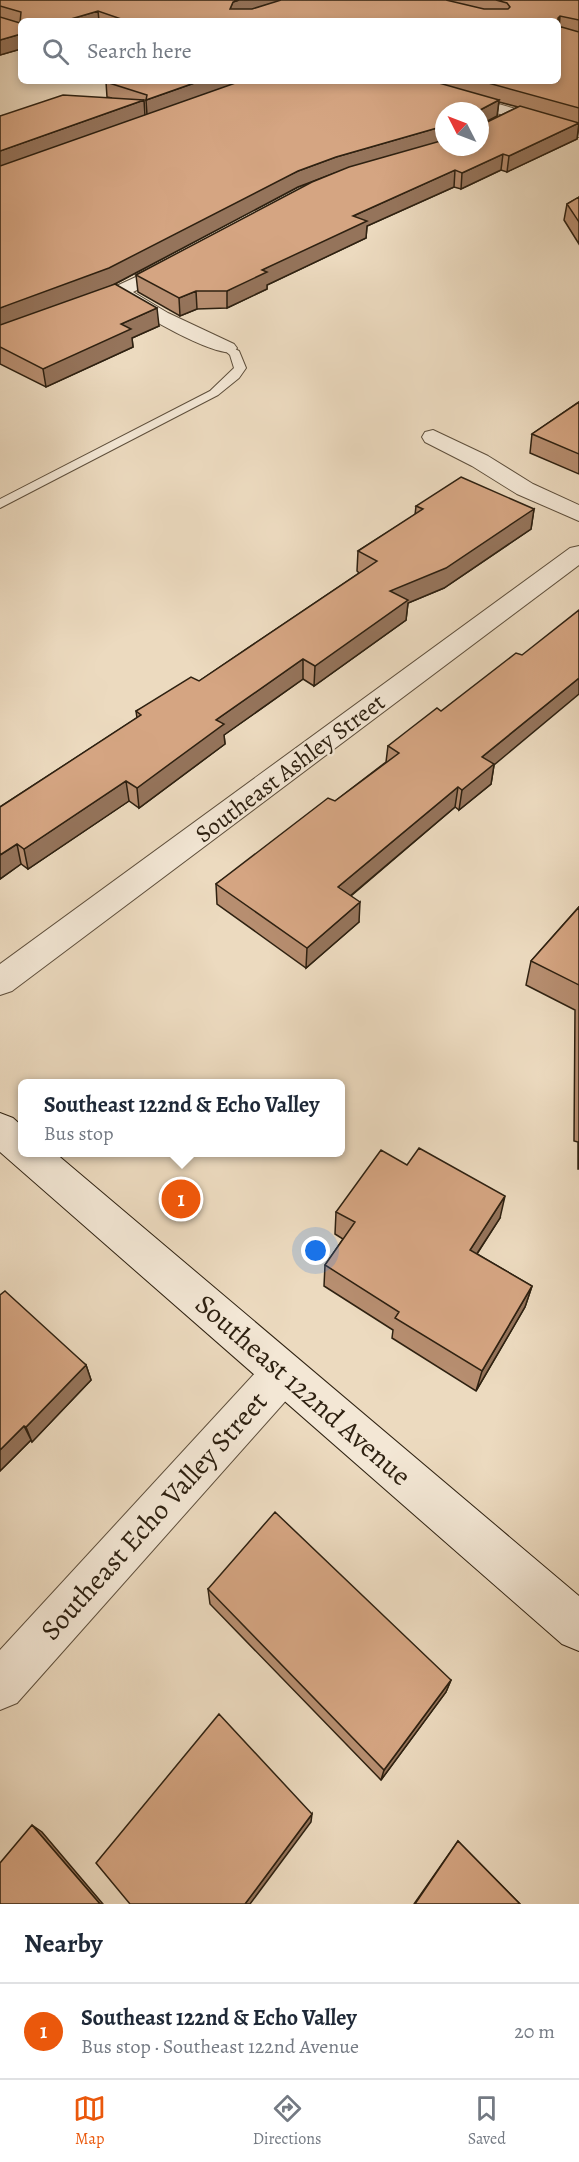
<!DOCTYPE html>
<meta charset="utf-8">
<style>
body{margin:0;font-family:Alegreya,serif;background:#f6f6f7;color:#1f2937}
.compass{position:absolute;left:435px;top:102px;width:54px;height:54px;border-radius:50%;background:#fff;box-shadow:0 3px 9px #0003;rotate:312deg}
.you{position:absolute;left:316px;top:1251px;width:21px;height:21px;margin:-15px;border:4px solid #fff;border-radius:50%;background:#1a73e8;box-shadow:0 0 0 9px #1a73e833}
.badge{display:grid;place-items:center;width:39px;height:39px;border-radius:50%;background:#ea580c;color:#fff;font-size:20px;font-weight:700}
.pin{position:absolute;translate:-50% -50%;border:3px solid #fff;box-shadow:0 2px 6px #0006}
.popup{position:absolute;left:18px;top:1079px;width:327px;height:78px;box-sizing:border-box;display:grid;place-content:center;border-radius:9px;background:#fff;filter:drop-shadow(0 2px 4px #0005);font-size:20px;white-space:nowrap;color:#747a83}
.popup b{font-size:22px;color:#1f2937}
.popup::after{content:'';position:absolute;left:50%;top:100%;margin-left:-12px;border:12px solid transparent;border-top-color:#fff}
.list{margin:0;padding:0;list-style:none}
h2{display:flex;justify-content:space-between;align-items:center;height:78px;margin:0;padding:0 24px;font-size:26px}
h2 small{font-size:20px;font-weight:400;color:#747a83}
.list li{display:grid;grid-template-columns:39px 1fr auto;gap:18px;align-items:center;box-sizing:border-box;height:96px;padding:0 24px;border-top:2px solid #e0e1e3}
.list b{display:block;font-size:22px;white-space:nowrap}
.list p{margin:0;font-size:20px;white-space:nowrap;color:#747a83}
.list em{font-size:20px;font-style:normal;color:#747a83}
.icon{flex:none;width:33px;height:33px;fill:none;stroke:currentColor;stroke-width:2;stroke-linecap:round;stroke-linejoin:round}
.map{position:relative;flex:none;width:579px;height:1904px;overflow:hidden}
.search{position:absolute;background:#fff;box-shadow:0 3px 9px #0003;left:18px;right:18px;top:18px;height:66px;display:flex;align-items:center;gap:15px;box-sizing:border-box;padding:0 21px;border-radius:9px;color:#747a83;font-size:22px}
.sheet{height:174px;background:#fff}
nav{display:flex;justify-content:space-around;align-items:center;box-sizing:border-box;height:84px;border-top:2px solid #e0e1e3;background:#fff;font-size:16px;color:#747a83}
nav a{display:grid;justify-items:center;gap:3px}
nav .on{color:#ea580c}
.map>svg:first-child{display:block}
</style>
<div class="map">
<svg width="579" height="1904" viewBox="0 0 579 1904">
<rect width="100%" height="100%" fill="#ecdabf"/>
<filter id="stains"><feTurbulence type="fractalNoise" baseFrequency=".00333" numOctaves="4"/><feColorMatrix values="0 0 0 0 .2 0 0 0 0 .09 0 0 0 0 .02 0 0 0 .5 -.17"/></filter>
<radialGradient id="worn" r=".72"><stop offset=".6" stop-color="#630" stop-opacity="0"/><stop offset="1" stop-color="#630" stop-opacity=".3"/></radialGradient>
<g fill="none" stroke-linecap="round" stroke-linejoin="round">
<defs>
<path id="service" d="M227,345L239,351L246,368L239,378L218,395L0,508V499L210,391L234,368L230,355L222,348Z"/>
<path id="minor" d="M395,81H418L579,127V137L397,84Z
M175,259L181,260L184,264L181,268L133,292L168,313L234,344L237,348L234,352C213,357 138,312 117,299L0,342V329L112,288Z
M433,430L488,456L533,484L579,505V521L517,494L472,466L425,442L422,437L425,432Z
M579,546V565L12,991L0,995V964L570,548Z
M283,1353L298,1359L304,1373L298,1387L17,1703L0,1710V1650L268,1359Z"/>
<path id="secondary" d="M0,1113L13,1118L22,1126V1152H54L579,1596V1651L562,1644L0,1152Z"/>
</defs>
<!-- service casing -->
<use href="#service" stroke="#5e4f3c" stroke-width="2"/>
<!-- minor casing -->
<use href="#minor" stroke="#5e4f3c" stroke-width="2"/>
<!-- secondary casing -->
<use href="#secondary" stroke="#2e2111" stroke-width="2"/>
<!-- service -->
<use href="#service" fill="#f3e7d5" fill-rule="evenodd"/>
<!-- minor -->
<use href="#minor" fill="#f3e7d5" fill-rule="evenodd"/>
<!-- secondary -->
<use href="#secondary" fill="#f3e7d5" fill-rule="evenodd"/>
</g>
<!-- wall -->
<path fill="#b78e70" stroke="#2e2111" stroke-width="1.5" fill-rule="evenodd" d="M0,0H579V126L577,139L507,172L501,170L461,189L454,187L367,226L366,238L267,285V289L227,308L197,309L180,316L138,292L136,275L332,174L298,187L115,284L159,326L132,338L133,347L46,387L0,364V116L112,98L107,97L106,82L108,81H558V21H21V49L0,55ZM499,102L518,107L481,125L497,116ZM444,111L480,147H444Z
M579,197V244L564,220L567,204Z
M579,402V474L530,453L532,434Z
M416,506L534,509L531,529L444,588L408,603L406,620L314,686L303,679L224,735L225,744L139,808L129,801L28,869L21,864L0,879V807L137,718L136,711L199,681L359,573L357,571L358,551L415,515Z
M388,746L494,765L491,784L459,810L455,807L351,896L359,922L306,968L217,904L216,884L335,801L386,762Z
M579,907V1169H578V1142L574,1141L575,1010L526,985L531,961Z
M336,1212L500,1218L477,1254L532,1286L525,1307L476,1391L392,1338L393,1330L324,1286L325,1265L343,1239L335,1234Z
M0,1295L86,1365L91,1380L32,1442L31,1440L0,1471Z
M208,1589L451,1680L446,1692L381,1780L210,1604Z
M458,1841L520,1904H414Z"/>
<!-- shaded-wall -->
<path fill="#95745b" stroke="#2e2111" stroke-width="1.5" d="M239,0H284L233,16L230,9L233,2Z
M98,11L99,21H64Z
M560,16L559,30H558V18Z
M21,34V49L0,55V40Z
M200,81H243L147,115L146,100Z
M144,100L145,116L0,168V151Z
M499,100L497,116L480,125V110Z
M579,123L577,139L507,172L509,156Z
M444,126L442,142L335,173L298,187L111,286L0,327V308L298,171L336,157Z
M503,154L501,170L461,189L462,173Z
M455,170L454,187L367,226L366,238L267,285V289L227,308V291L353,216Z
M196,291L197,309L180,316L179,298Z
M157,308L159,326L132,338L133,347L46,387L43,369L121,324Z
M534,509L531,529L444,588L408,603L406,620L314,686L315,666L390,591Z
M303,659V679L224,735L225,744L139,808L137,788L216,720Z
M579,678V694L494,765L491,784L459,810L462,790L482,757Z
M126,781L129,801L28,869L24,849Z
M458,787L455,807L337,907L338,887Z
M17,844L21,864L0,879V855Z
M360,902L359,922L306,968L307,948Z
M505,1196L500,1218L465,1272L470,1250Z
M532,1286L525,1307L476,1391L482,1371Z
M86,1365L91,1380L32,1442L26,1427Z
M24,1426L31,1440L0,1471V1450Z
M451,1680L446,1692L381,1780L384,1770Z
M312,1814L311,1822L250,1904H245Z
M32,1825L42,1832L103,1904H100Z"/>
<!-- building -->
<path fill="#d5a582" stroke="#2e2111" stroke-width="1.5" d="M0,0H239L233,2L230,9H252L281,0H446L484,9H508L510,7L507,3L496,0H579V20L560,16L558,18V21H127L98,11L64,21H21V34L0,40V17L20,23L21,12L0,6Z
M558,26L579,32V108L481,81H558Z
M108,81H200L146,100L147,95L106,82Z
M241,81H432L499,100L480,110L481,125L520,106L579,123L509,156L503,154L462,173L455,170L353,216L367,221L262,270L267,272L227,291H196L179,298L136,275L312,182L349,167L444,140V147H480V111H444V126L336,157L298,171L109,268L0,308V166Z
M63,95L144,100L0,151V116Z
M579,197V222L567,204Z
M115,284L157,308L121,324L131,329L43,369L0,347V325Z
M579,402V454L532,434Z
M461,477L534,509L446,568L390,591L408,600L315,666L303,659L216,720L224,724L137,788L126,781L24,849L17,844L0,855V807L141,715L136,711L191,677L199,681L377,561L358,551L423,509L416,506Z
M579,610V678L482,757L494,764L462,790L458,787L338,887L360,902L307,948L216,884L328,798L335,801L399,753L388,746L411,728L437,708L441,711L516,653L522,655Z
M579,907V985L531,961Z
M419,1148L505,1196L470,1250L532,1286L482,1371L395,1318L399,1312L325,1265L355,1222L336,1212L381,1150L407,1165Z
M5,1291L86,1365L26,1427L24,1426L0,1450V1295Z
M275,1512L451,1680L384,1770L208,1589Z
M219,1714L312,1814L245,1904H130L96,1863Z
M32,1825L100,1904H0V1863Z
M458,1841L520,1904H415Z"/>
<g text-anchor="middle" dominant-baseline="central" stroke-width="5" stroke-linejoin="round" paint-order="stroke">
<!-- street labels -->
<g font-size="24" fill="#2e2111" stroke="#f3e7d5">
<text transform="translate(290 768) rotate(-37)">Southeast Ashley Street</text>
</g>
<!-- near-street labels -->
<g font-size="28" fill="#2e2111" stroke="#f3e7d5">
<text transform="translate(303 1390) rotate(41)">Southeast 122nd Avenue</text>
<text transform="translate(154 1516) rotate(-48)">Southeast Echo Valley Street</text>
</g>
</g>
<rect width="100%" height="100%" filter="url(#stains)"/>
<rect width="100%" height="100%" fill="url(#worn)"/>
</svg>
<svg class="compass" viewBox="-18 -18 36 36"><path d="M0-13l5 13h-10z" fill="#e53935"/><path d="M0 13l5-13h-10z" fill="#747a83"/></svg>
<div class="you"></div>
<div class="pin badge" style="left:181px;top:1199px">1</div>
<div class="popup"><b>Southeast 122nd &amp; Echo Valley</b>Bus stop</div>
<div class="search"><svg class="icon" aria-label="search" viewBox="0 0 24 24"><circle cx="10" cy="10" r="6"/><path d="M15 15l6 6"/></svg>Search here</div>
</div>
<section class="sheet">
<h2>Nearby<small></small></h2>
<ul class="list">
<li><span class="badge">1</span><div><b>Southeast 122nd &amp; Echo Valley</b><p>Bus stop · Southeast 122nd Avenue</p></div><em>20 m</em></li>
</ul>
</section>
<nav>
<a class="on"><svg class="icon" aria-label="map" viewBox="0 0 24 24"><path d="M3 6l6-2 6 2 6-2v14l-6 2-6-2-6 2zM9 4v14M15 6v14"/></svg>Map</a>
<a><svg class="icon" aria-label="directions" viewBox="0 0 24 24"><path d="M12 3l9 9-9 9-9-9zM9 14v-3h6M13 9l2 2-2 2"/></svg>Directions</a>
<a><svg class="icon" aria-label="saved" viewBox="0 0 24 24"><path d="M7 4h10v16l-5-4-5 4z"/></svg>Saved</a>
</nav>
